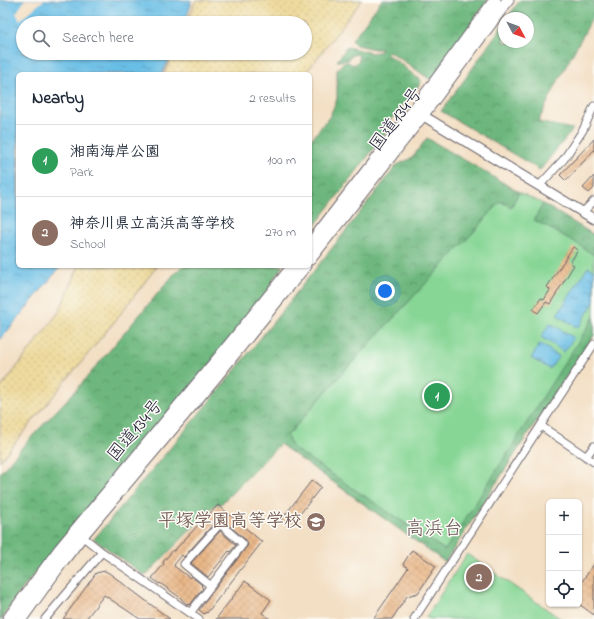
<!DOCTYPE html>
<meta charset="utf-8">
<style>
body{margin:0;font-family:"Indie Flower","Klee One",sans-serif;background:#f6f6f7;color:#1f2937}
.controls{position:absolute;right:12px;bottom:12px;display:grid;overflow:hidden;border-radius:6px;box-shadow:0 1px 3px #0004}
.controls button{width:36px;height:36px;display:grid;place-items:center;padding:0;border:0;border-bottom:1px solid #e0e1e3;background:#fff;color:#1f2937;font:20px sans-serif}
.compass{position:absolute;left:498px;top:12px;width:36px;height:36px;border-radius:50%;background:#fff;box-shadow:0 1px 3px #0004;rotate:131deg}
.you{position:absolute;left:385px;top:291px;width:14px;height:14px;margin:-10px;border:3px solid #fff;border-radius:50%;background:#1a73e8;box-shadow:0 0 0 6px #1a73e833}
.badge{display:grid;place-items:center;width:26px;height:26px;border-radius:50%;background:#ea580c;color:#fff;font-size:13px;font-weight:700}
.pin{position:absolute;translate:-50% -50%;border:2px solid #fff;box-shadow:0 1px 4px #0006}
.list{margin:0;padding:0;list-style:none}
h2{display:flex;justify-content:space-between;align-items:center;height:52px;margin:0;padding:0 16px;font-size:17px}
h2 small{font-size:13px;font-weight:400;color:#747a83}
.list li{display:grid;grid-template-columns:26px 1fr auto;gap:12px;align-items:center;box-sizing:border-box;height:72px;padding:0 16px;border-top:1px solid #e0e1e3}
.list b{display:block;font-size:15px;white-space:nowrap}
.list p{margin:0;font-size:13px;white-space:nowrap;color:#747a83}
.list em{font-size:13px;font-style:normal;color:#747a83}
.icon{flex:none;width:22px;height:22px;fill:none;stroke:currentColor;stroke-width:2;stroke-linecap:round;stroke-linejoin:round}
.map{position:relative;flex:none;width:594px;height:619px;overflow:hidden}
.search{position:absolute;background:#fff;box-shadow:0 1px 3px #0004;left:16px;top:16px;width:296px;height:44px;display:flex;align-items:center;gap:10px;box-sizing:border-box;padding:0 14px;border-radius:22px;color:#747a83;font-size:15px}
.panel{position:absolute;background:#fff;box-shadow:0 1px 3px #0004;left:16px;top:72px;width:296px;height:196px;border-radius:6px}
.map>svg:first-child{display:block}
</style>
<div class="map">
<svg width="594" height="619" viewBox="0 0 594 619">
<defs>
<pattern id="forest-crowns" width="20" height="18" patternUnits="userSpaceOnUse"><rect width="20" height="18" fill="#6db77e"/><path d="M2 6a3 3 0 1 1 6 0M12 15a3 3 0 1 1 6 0" fill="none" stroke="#599468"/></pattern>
<pattern id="sand-dots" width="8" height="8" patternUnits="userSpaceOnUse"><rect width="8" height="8" fill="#eeda9e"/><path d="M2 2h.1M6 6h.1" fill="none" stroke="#ccbb89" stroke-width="1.8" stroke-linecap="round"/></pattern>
<pattern id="water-ripples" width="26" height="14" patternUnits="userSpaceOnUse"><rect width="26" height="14" fill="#69bee5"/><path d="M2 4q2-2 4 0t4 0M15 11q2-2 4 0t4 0" fill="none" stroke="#569abb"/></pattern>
<pattern id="building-cross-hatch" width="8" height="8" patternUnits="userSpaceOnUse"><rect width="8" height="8" fill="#e9b788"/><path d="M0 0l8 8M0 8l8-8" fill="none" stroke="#c89d76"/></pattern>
</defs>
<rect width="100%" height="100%" fill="#fdfcf7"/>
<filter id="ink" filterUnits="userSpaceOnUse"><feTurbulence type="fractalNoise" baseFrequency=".025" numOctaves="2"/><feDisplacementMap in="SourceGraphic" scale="8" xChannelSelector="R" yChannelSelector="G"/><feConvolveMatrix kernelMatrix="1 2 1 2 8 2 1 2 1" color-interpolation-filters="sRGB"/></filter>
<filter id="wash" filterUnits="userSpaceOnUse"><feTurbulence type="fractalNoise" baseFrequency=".012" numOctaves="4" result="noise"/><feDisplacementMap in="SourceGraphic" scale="16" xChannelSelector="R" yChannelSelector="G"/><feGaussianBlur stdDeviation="0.9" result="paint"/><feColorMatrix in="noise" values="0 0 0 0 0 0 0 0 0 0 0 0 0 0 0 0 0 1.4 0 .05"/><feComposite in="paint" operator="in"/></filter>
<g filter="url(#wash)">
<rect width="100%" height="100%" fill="#f3dfc4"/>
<!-- green -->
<path fill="#87d695" stroke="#547c68" d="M519,192L543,204L594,235V335L535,423L445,562L280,444L345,370L481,224L500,201L511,207Z
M467,554L561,619H430L426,617Z"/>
<!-- forest -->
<path fill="url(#forest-crowns)" stroke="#486c5c" d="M382,0H488L431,80L389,51L386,54L398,62L421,81L420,84L387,124L388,130L310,232V141L330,116L337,99V70L343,63L348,62L353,65L359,61V56L356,54L350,56L348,60L337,61L347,47L371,53L379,52L382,49H375L356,45L352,40Z
M520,0H594V15L560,77L538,122L573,129L540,170L441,111L465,79L504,23V42H528V18H507Z
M427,138L519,192L511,207L500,201L481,224L345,370L287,436L293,448L445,550C496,473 544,394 594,317V335L535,423L445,562L280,444L221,504H216L145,576L94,539L224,384L344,233L397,165L412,158Z
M543,204L594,235V255L573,241L534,220Z
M183,266H283L270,284V294L97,497L15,598L2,619H0V473L23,446L77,389L175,273Z"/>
<!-- sand -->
<path fill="url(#sand-dots)" stroke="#887e6c" d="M196,0H362L305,74H164L173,53H305V23H186Z
M79,266H157L119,316L0,461V389L59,312Z"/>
<!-- water -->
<path fill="url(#water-ripples)" stroke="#467090" d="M0,0H191V5L184,23H23V53H172L162,74H18V266H61L0,340Z
M588,267L594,270V302L578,328L557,315Z
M550,323L574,338L564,352L541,337Z
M540,344L559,356L550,369L531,358Z"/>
<!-- pier -->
<path fill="#f3dfc4" d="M25,0H44L20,20L16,13Z"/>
<g id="blocks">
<!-- building -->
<path fill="url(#building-cross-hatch)" d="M594,139V150L566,181L560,175Z
M594,176V188L589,193L583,188Z
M573,247L578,250L570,263L574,265L550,304L546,302L538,313L533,310L541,298L544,300L550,290L547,287Z
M312,480L321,487L290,527L281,520Z
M218,505L262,542L207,613L206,612L204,614L199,610L248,545L246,540L223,520L221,519L216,521L184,557L182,555L174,565L175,566H174L190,578L191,576L202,585L201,586L203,588L190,605L189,604L188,605L182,600V599L160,583L159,584L152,578L164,564L163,562L169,555L173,550L174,551L199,524V525Z
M220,531L236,545L230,552L229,551L208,577L191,563Z
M412,550L436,566L418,593L407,596L392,619H373L408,568L403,564Z
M594,564V615L579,604V586Z
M105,571L109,573L170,619H140L104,595L86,619H63L96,573Z
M245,581L271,600L262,613L270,619H216Z"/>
</g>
</g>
<g filter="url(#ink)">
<use href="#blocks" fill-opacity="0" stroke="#6b646b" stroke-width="1"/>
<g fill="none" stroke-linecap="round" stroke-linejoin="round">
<defs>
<path id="minor" d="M539,186L564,159L583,130L594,106
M583,212L594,201
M541,426L594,462
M586,457L594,446
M82,536L102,552L199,619
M190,613L243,544L220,524L184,564L211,586
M45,619L102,552
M414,619L594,344"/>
<path id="major" d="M417,112L594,219"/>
<path id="highway" d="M310,244L414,110L495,0
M310,259L422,116L508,0
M8,619L59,550L221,355L293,266
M21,619L62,562L82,536L214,379L305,266"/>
</defs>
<!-- minor casing -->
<use href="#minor" stroke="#6b646b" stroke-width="9"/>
<!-- major casing -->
<use href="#major" stroke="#6b646b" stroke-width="11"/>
<!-- highway casing -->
<use href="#highway" stroke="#6b646b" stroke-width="13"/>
<!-- minor -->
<use href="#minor" stroke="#fff" stroke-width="7"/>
<!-- major -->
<use href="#major" stroke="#fff" stroke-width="9"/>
<!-- highway -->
<use href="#highway" stroke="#fff" stroke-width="11"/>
</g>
</g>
<!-- icons -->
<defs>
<symbol id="school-disc" viewBox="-11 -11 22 22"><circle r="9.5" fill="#8d6e63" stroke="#fdfcf7"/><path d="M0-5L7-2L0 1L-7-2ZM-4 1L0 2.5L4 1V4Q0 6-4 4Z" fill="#fff"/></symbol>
</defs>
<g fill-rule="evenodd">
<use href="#school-disc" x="305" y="511" width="22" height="22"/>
</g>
<g text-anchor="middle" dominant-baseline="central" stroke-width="3" stroke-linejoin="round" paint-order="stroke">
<!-- street labels -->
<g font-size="18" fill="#22223b" stroke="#fdfcf7">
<text transform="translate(397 120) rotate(-53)">国道134号</text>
<text transform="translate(136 431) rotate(-50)">国道134号</text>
</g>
<!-- education labels -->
<g font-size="18" font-weight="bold" fill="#785e54" stroke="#fdfcf7" text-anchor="end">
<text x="302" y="522">平塚学園高等学校</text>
</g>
<!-- neighbourhood labels -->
<g font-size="19" fill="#685656" stroke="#fdfcf7">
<text x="434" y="529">高浜台</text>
</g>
</g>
</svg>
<div class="controls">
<button>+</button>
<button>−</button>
<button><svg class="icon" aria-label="locate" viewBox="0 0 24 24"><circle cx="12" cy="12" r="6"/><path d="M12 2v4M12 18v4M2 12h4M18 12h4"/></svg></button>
</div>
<svg class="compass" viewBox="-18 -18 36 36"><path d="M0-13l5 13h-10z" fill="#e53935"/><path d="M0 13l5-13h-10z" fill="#747a83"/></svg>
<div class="you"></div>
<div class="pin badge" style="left:437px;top:396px;background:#2e9e5b">1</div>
<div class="pin badge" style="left:479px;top:577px;background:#8d6e63">2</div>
<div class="search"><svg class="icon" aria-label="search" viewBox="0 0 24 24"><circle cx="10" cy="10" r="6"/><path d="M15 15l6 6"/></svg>Search here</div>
<section class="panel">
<h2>Nearby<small>2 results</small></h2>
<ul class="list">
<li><span class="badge" style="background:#2e9e5b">1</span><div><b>湘南海岸公園</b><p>Park</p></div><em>100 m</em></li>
<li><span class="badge" style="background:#8d6e63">2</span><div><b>神奈川県立高浜高等学校</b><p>School</p></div><em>270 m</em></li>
</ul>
</section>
</div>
